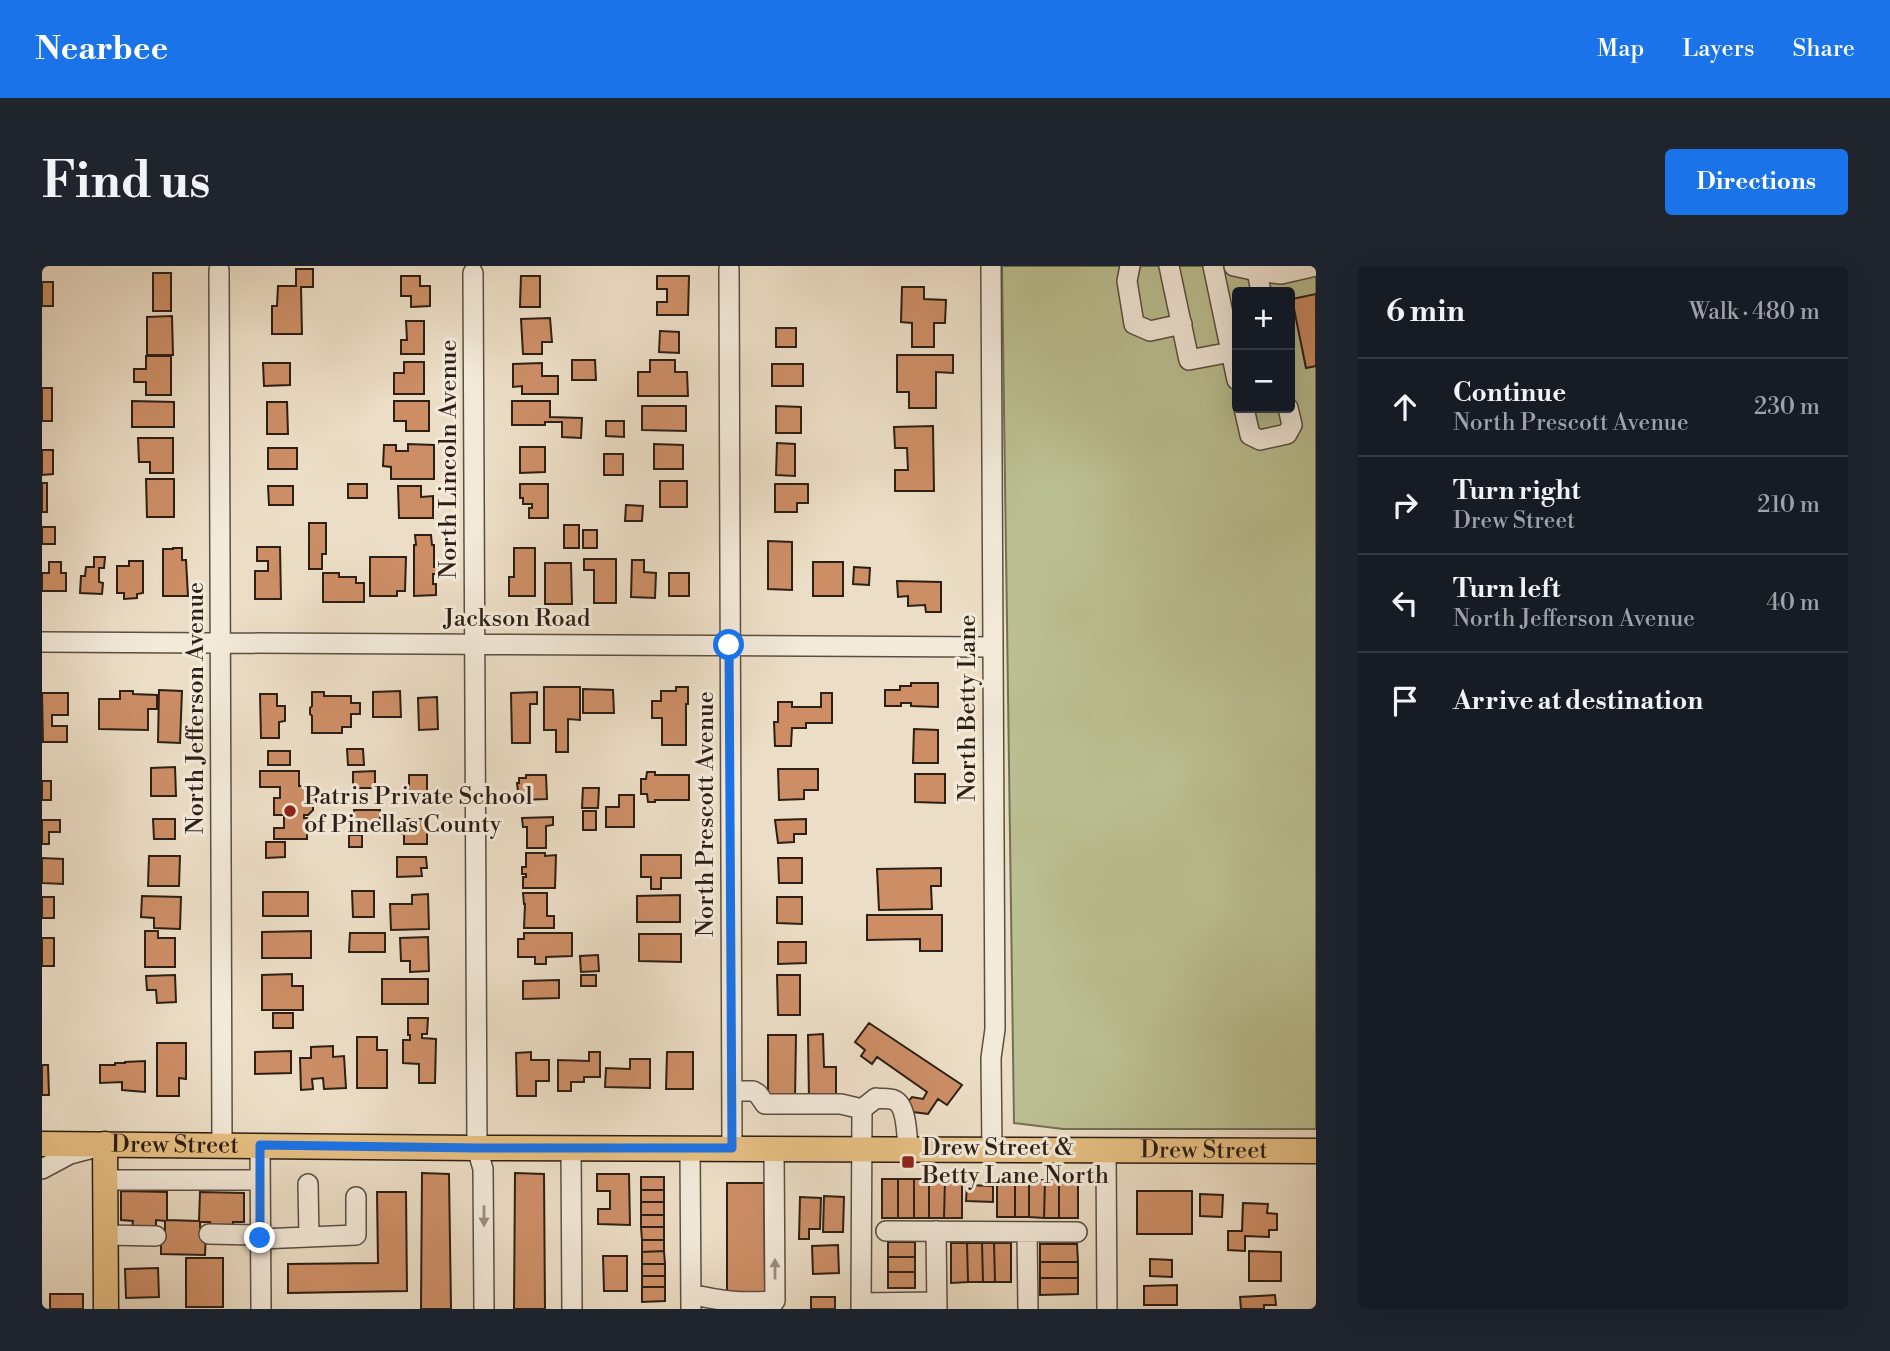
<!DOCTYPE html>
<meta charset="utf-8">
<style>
body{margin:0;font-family:"Libre Bodoni",serif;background:#20242c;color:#f1f3f6}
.controls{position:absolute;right:21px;top:21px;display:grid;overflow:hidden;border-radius:7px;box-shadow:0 7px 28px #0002}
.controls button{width:63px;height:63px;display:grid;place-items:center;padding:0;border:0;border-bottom:2px solid #363941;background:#171b24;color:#f1f3f6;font:35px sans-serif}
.stop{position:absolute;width:21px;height:21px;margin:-16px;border:5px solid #1a73e8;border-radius:50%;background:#fff}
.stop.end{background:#1a73e8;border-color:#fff;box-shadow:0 2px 7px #0008}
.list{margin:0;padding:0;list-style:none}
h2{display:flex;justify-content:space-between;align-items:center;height:91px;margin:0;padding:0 28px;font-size:30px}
h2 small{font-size:23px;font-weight:400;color:#9ea1a6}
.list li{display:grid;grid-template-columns:46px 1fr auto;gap:21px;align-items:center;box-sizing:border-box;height:98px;padding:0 28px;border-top:2px solid #363941}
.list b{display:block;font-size:26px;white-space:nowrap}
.list p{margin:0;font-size:23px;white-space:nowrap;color:#9ea1a6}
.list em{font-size:23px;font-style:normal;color:#9ea1a6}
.icon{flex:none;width:38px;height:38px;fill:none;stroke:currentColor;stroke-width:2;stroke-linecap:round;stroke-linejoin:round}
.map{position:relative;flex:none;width:1274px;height:1043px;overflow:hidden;border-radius:7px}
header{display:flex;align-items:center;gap:42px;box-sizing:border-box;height:98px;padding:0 35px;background:#1a73e8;color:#fff}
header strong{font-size:33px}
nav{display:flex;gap:38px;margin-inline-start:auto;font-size:24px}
.intro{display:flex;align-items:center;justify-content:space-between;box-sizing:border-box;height:168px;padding:0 42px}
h1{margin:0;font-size:49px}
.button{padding:18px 32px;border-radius:7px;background:#1a73e8;color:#fff;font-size:24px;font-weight:700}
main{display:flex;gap:42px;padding:0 42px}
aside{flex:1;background:#171b24;border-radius:7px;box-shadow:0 7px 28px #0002}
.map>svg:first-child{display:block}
</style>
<header>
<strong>Nearbee</strong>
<nav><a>Map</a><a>Layers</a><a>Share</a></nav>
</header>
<div class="intro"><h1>Find us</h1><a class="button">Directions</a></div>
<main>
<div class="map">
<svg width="1274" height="1043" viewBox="0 0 1274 1043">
<rect width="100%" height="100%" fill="#ecdec6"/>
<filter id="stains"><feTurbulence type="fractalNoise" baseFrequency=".00286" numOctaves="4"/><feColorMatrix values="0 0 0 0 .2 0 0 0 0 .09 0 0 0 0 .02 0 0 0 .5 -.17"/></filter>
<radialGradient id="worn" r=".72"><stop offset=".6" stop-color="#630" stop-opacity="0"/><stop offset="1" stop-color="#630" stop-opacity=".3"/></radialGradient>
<!-- green -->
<path fill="#bbc092" stroke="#747054" stroke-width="2" fill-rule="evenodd" d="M960,0H1274V863H1021L972,857ZM1195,26H1248V142H1195Z"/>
<!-- building -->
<path fill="#cd8e66" stroke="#2c1f15" stroke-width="2" d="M254,3H271V21H259L260,68H230V40H235L236,20H254Z
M111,7H129V45H111Z
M359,10H378V20H388V40L369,41V30H359Z
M479,10H498V41H478Z
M615,10H647L646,49H615V36H625V23H615Z
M0,16H11V40H0Z
M860,21H882V33L904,34L903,57H892V81H870V57L859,56Z
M1274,28V100L1264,102L1250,33Z
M130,50L131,89H105V51Z
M508,52L510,76H500V88H481L479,53Z
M364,55H382V88H359V74H365Z
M734,62H754V81H734Z
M618,65L637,66V87L617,86Z
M855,89H911V107L894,106V142H867V126H855Z
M104,90H129V129H104V116H92V103H104Z
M530,94H553L554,114H530Z
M608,94H633V106H645L646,130H596V106H608Z
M362,96H382V128H352V107H362Z
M221,97H248V119L222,120Z
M500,97V110H516V128H480V120L471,121V98Z
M730,98H761V120H730Z
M0,122H10V155H0Z
M90,135L132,136V161H90Z
M352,135H387V165H364V155H352Z
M470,135H508V151L540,152L539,172L520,171V156H503V159H470Z
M225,136H245L246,168H225Z
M600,140H644V165L600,164Z
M734,140L759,141V167H734Z
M564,155H582V171L564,170Z
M891,160L892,225H853V204H866L865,182H853L852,161Z
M96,172H131V207H108V196H97Z
M735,177L753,178V210L734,209Z
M366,178L392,179V213H349V201L341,200L342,179H354V185H366Z
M612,178L641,179V203H612Z
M478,181H503V206L478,207Z
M226,182H255V203H226Z
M0,184H11V208L0,209Z
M562,188H581V209H562Z
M104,213H132V251H105Z
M618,215H645V241H618Z
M0,217H5V246H0Z
M306,218H325V232H306Z
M478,218H506V252H487V242H490V238H481V232H478Z
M733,218H766V237H755V246H733Z
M226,220H251V239H227Z
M356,220H379V231L391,230V252H357Z
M584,239L601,240L600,255H583Z
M267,257H284V288H280V303H267Z
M522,259H537V282H522Z
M0,261H13V278H0Z
M541,264H555V282H541Z
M373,269H389L390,279H392V301H395V308H391V318H394V329L372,330V279H374Z
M726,275L750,276V324L726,323Z
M215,281H238L239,333H213V305H226V295H215Z
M131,282H140V294H144L146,330H121V283H131Z
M472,282H493V330H467V311H472Z
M52,291H63L62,302H57V316L61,317L60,328L38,327L39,310H43L44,301H52Z
M328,291H364L363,325H355V330H328Z
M542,293H574V337H552V304H542Z
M590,294H602V306L614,307L613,332L589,331Z
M87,295H101V327L95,328V332L82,333V327H75V300H87Z
M7,296H19V307H24V325H0V307H7Z
M771,296H801V330H771Z
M503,297H529L530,338H503Z
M812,301L828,302L827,319L811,318Z
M281,307H297V311H314V317H322V336H281Z
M627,307H647V330H627Z
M855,315L899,316V346H884L883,339L866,340V330L856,331Z
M869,417H896V441L869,440V437H859V440H843V424H858V420H869Z
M502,421H538V454L526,453V486H514V464H502Z
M634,421H646V438H644V479H620V452H610V435H619V425H634Z
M541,423L571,424L572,447H541Z
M117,424L140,425L138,477L116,476Z
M78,425H91V428L115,429V443H106V464L57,463V433H78Z
M358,425L359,451H331V426Z
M270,426H282V430H309V437H318V448H309V461H300V467H270V450L268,448V442L270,440Z
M495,426V438H488V477H470L469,427Z
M0,427H26V449H10V460H25V476H1Z
M779,427H790V457H764V462H750L749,480H733L732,456H736V436H750V441H779Z
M218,428H235V440H243V455L237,456V472H219Z
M395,431L396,463L377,464L376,432Z
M872,463L896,464V497H871Z
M305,483H321L322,499H306Z
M226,485H248V499H226Z
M133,501L134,530H109V502Z
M736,503H776V524H762V533L737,534Z
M218,505H257V520H270V522H274V536L271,538V544L266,549H262V552H265V573H232V562H242V549H232V532H238V521H218Z
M333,505V522H311V506Z
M605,506H613V509H647V534H613V536H606L605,528H599V513H604Z
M873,508H903V537L873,536Z
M367,509H385V537H361V524H367Z
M484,509H504L505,533L477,534L475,517H477V512H484Z
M0,515H9V534H0Z
M541,522H557L556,542H540Z
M577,529H592V561H564V541H577Z
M312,544H338V563H312Z
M541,545H554V564H541Z
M511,551V559L504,560V582H485V561H481L480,552Z
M111,553H133V573H112Z
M362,553H385V578H362V568H356V558H362Z
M764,553V568H752V576L736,577L733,554Z
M0,554H18V566H7V578H0Z
M307,569H320V581H307Z
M224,576H243V591L224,592Z
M484,587H503V590L514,589L513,622H481V611H484V608H480V601H484Z
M599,589H639V612H619V623H609V611H599Z
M107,590H138L137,620H106Z
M355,591H384L385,602H379L380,610L355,611Z
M0,592L21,593V618L0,617Z
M736,592H760V617H737Z
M899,602V620H889L890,643L837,644L835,603Z
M310,625H332V651H311Z
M221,626H266V650H221Z
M481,627H505V650H512V662H482L483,638H482Z
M386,628L387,663L349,664L348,638H370V629Z
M638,629V656H595V630Z
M100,630L139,631L138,663L112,662V652L99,651Z
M0,631H12V652H0Z
M735,631H760V658L735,657Z
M825,649H900V685H878V673L825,674Z
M103,665H116V672H133V701H103Z
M269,665V692H220V666Z
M308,667H343V686H307Z
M482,667H530V690L504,691V698H493V691H476V673H482Z
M597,668H639V696L597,695Z
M386,671L387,705L368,706V695H359L358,672Z
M0,672H12V700H0Z
M736,676H764V697L736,698Z
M556,689L557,705L539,706L538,690Z
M250,708V720H261V744H220V709Z
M133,709L134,736L115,737L114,724H105L104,710Z
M539,709H554V720H539Z
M735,709H758V749H736Z
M340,713H386V738H340Z
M517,714V732L481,733V715Z
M231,747H251V762H231Z
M366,752H386L385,768H380V772L394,773L393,817H377V798L361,797V774H368V769H366Z
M827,757L920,819L905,839L896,833L886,848L871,846L866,836L870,831L881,833L885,826L835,791L830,798L819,790L823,784L813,776Z
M781,768L782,801H794V834H767L766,769Z
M726,769H754L753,833H726Z
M315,771H335V784H345V822H315Z
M115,777H144V813L137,812V830H115Z
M291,780V791L302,790L304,822L282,823L281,812L270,813L271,823L259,824L258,792H269V781Z
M249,785V807L213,808V786Z
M489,786V794H507V815H494V830H475L474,787Z
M547,786H558V811H542V816H529V825H516V794L547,795Z
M625,786H651V823H624Z
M588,793H608V822L563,821L564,802L588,803Z
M103,795V826L80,824V816L58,817V799H73V797H83V796Z
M0,799H6L7,829H0Z
M380,907L407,908L409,1043H379Z
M473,907L502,908L503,1043H472Z
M555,908H587L588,959L556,958V943H568V925H555Z
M599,911H622V924H599Z
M840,913H856V952H840Z
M856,913H872V952H856Z
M872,913H887V952H872Z
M887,913L903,914L902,952H887Z
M955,913H973V951H955Z
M973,913H987V951H973Z
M987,913L1003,914L1002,952L987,951Z
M903,914H920V952H902Z
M1003,914H1017V952H1002Z
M1017,914H1036V952H1017Z
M685,917H722L723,1026H685Z
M925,919L951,920V936L924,935Z
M599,924H622V936H599Z
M79,925L125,926V954L157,955L158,926L202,927V956H191V963H168V956H158V965H164L163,989L119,988V964L123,965V955L114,954V962H90L91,955L79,954Z
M1095,925H1150V968H1095Z
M335,926H364L365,1025L246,1027V998L336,997Z
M1158,928L1181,929L1180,951L1158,950Z
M782,930L802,931L801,966H781Z
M758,931L779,932L778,963H767V973H757Z
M599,936H622V949H599Z
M1201,937L1226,938L1225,947L1235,948V964H1227V971L1203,970V985L1186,984V965H1200Z
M599,949H622V961H599Z
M599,961H622V974H600Z
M600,974H622V985L600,986Z
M846,976H873V991H846Z
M909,977H925L926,1016L909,1017Z
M925,977H940L941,1016H926Z
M940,977H952L953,1016H941Z
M952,977H969V1016H953Z
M998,978H1035L1036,996H998Z
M796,979L797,1007L771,1008L770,980Z
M622,985L623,998H600V986Z
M1207,985L1239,986V1015H1207Z
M561,990H585V1025H562Z
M846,991H873V1006H846Z
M144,992H181V1041H144Z
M1108,993L1130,994V1011L1108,1010Z
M998,996H1036V1012H998Z
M600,998H623V1010H600Z
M116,1002L117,1031L84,1032L83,1003Z
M846,1006H873V1022H846Z
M600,1010H623V1021H600Z
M998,1012H1036V1028L998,1029Z
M1135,1019V1039H1102V1020Z
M600,1021H623V1035L600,1036Z
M8,1028H41V1043H8Z
M1233,1029L1234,1039H1222V1043H1199L1198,1031Z
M769,1031H793V1043H769Z"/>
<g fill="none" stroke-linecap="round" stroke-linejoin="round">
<defs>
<path id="minor" d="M949,0L953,763L949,792L950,884
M1088,0L1085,15L1092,58L1108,65L1140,58
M1127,0L1147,94L1189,86
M1171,0L1195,114
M1192,0L1215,5L1219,26
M1216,0L1215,5L1239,8L1274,0
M687,3L690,882
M177,4L180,879
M431,7L435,882L441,903L442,1043
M1202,142L1208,169L1218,174L1245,168L1250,159L1246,142
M0,376L950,381
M690,825H711L716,828L723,838H799L820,843L819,1043
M820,843L834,832C839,833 847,832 852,834C865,839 865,871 866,884
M218,879L219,1043
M529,882L530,1043
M648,882L649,1043
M1064,885L1065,1043
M0,903L28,888L47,883
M63,914H218
M266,918L267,971
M844,965L1035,966
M894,965L895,1043
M985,966L986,1043
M167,968L218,969
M63,969L114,970
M218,973L314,969V931
M649,1028C682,1036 699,1037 733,1035L732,883
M819,1037L895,1036"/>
<g id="major">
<path id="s1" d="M0,878L435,882L1274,885"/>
<path d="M63,878L64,1043"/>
</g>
</defs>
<!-- minor casing -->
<use href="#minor" stroke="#5c4f41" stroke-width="22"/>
<!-- major casing -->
<use href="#major" stroke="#2c1f15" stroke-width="27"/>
<!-- minor -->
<use href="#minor" stroke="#f3eada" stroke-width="19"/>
<!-- major -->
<use href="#major" stroke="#e6bf83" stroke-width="24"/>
</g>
<!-- one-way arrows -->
<defs><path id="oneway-solid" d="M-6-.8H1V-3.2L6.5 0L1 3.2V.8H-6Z" transform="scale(1.75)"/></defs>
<g fill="#998f81">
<use href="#oneway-solid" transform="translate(442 950) rotate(90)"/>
<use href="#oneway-solid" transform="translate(733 1003) rotate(-90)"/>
</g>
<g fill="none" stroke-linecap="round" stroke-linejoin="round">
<!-- route -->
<path stroke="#1a73e8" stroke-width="9" d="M218,972V879L435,882H690L687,379"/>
</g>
<!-- markers -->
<g fill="#8f2418" stroke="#f3eada" stroke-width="2.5">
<circle cx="248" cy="545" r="7"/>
<rect x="859" y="889" width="14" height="14" rx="3.5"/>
</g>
<g text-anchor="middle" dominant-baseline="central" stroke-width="6" stroke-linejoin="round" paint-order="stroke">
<!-- street labels -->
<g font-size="24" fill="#2c1f15" stroke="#f3eada">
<text transform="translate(407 193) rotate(-90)">North Lincoln Avenue</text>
<text x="475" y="353">Jackson Road</text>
<text transform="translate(154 442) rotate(-90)">North Jefferson Avenue</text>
<text transform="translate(926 442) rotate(-90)">North Betty Lane</text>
<text transform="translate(664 548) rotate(-90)">North Prescott Avenue</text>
<text stroke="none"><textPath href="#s1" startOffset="133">Drew Street</textPath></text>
<text stroke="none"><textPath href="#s1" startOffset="1162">Drew Street</textPath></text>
</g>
<!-- poi labels -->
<g font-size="24" fill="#2c1f15" stroke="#f3eada" text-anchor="start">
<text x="262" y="531">Patris Private School<tspan x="262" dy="28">of Pinellas County</tspan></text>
<text x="880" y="882">Drew Street &amp;<tspan x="880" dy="28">Betty Lane North</tspan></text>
</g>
</g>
<rect width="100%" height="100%" filter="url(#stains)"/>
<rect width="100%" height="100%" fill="url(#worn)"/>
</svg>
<div class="controls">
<button>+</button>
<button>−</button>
</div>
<div class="stop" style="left:687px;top:379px"></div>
<div class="stop end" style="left:218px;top:972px"></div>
</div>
<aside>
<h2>6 min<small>Walk · 480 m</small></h2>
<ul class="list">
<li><svg class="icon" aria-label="ahead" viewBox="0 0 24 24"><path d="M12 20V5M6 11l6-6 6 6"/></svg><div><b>Continue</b><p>North Prescott Avenue</p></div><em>230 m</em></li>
<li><svg class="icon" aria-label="right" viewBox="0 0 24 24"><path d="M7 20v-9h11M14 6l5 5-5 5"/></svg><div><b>Turn right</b><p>Drew Street</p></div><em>210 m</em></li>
<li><svg class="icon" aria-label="left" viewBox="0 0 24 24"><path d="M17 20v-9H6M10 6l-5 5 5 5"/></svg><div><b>Turn left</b><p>North Jefferson Avenue</p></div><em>40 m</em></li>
<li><svg class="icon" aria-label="arrive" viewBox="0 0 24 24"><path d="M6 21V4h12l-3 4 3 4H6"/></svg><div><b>Arrive at destination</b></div></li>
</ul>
</aside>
</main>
